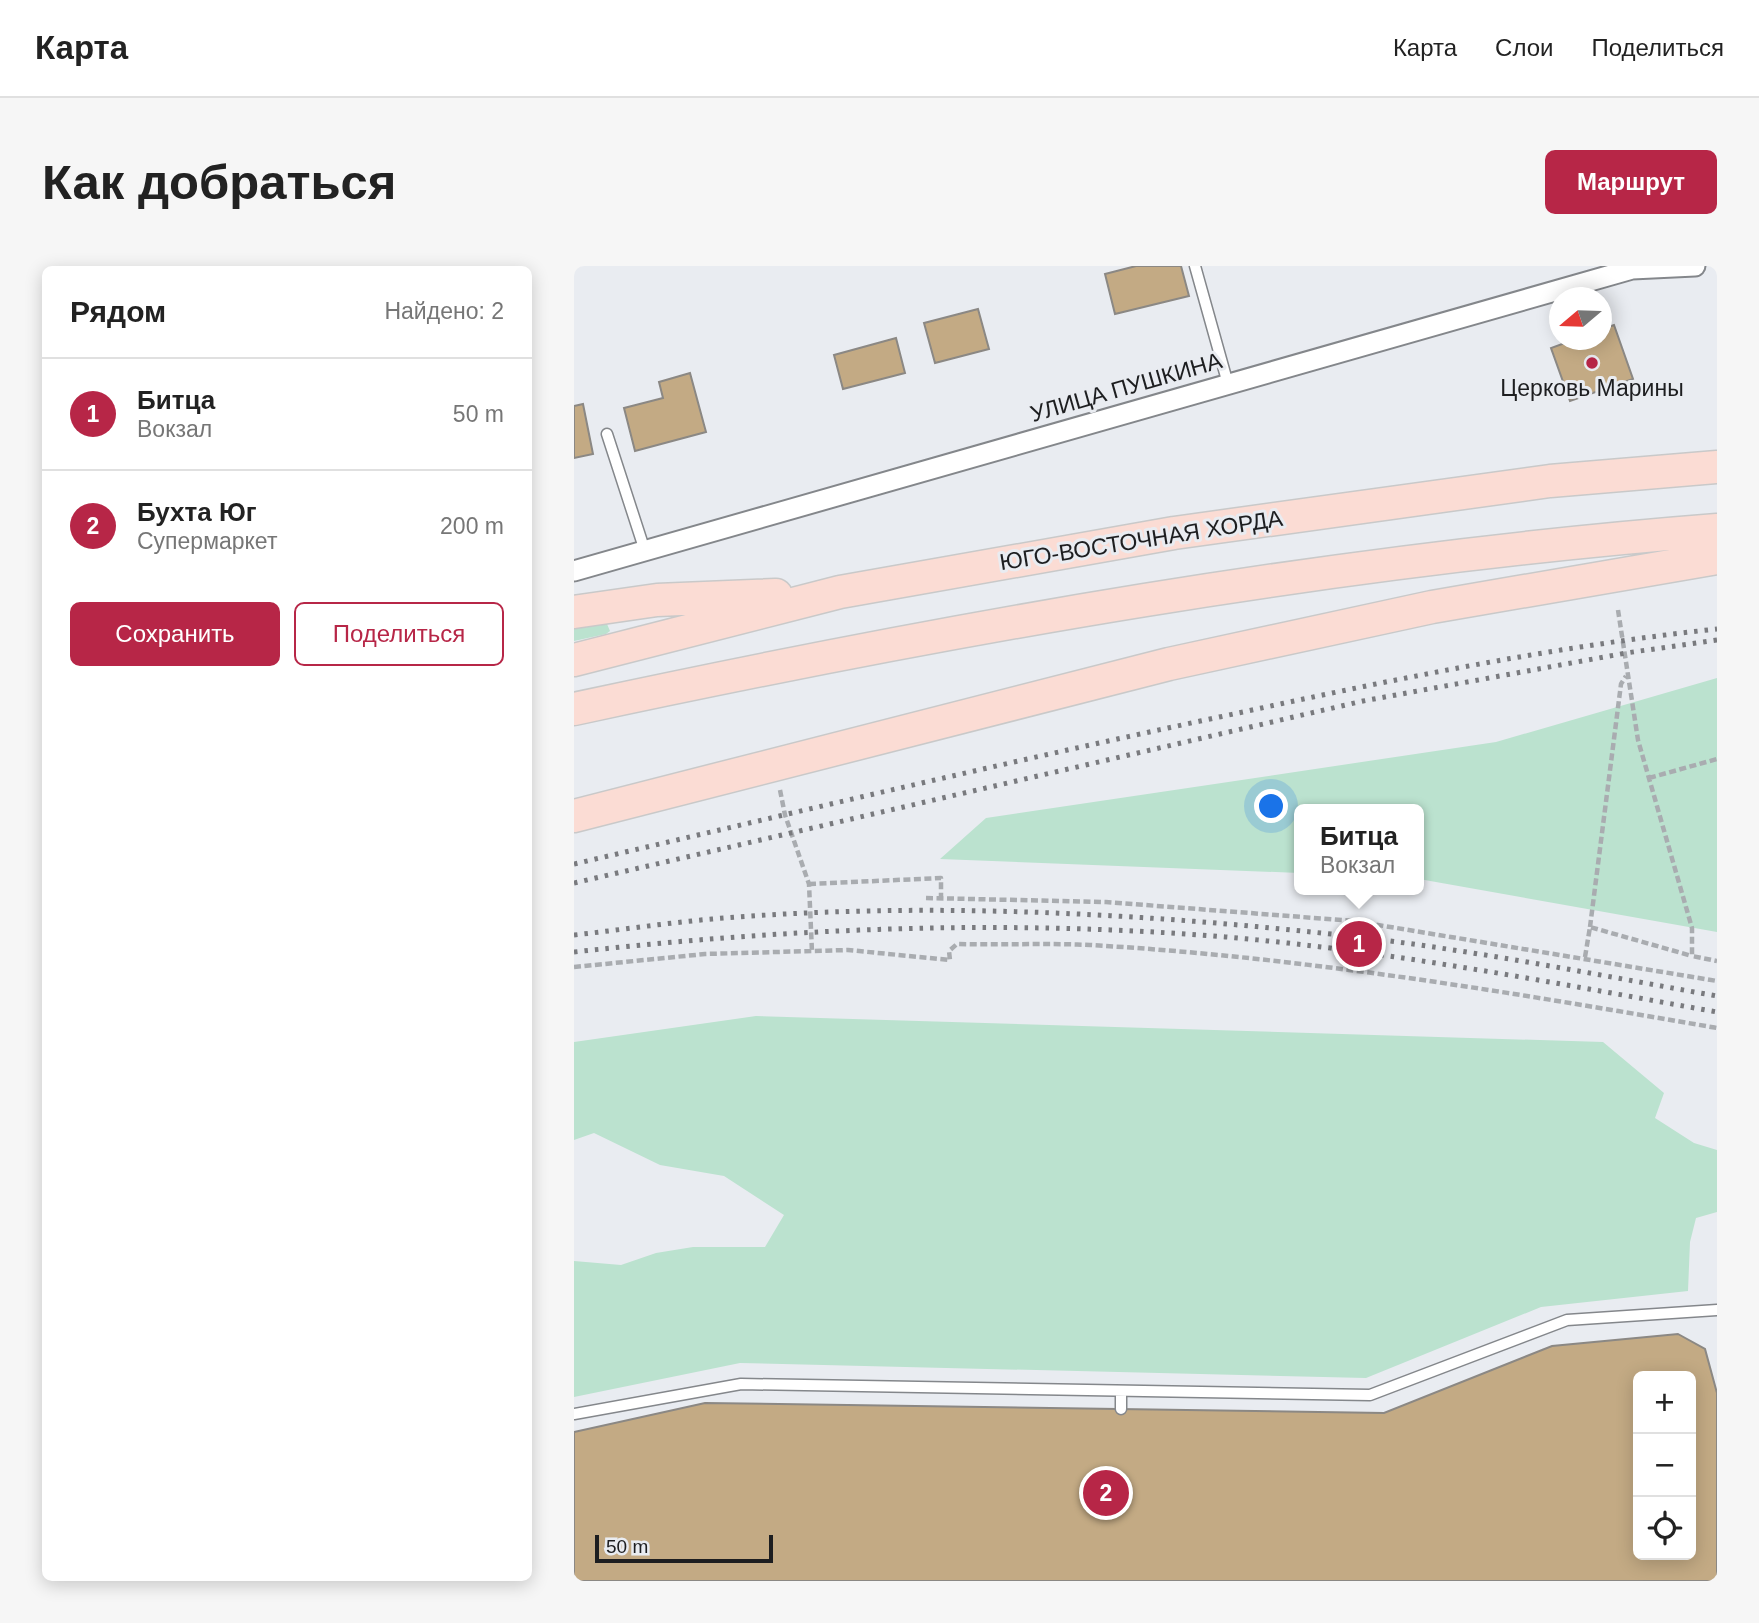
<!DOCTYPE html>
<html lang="ru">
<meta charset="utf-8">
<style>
body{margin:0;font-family:Helvetica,sans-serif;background:#f6f6f6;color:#222}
.controls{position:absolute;right:21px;bottom:21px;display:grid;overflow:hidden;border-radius:10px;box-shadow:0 4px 18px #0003}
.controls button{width:63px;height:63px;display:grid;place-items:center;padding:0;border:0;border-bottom:2px solid #e0e0e0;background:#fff;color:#222;font:35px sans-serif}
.compass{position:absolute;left:975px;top:21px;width:63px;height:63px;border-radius:50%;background:#fff;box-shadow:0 4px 18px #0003;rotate:251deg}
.scale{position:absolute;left:21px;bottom:18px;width:178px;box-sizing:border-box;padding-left:7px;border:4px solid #1d1e20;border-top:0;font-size:19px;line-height:24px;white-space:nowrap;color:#1d1e20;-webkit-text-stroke:5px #e9ecf1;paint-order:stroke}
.you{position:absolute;left:698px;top:541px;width:24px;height:24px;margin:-18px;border:5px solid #fff;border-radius:50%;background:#1a73e8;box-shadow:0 0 0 10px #1a73e833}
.badge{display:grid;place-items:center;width:46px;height:46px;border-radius:50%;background:#b72647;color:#fff;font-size:23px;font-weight:700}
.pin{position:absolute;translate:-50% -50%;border:4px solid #fff;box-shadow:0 2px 7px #0006}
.popup{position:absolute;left:720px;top:538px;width:130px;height:91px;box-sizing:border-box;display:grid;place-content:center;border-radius:10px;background:#fff;filter:drop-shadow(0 2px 5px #0005);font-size:23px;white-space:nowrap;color:#767676}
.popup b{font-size:26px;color:#222}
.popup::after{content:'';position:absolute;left:50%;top:100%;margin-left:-14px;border:14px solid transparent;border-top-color:#fff}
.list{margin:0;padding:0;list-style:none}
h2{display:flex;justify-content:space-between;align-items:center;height:91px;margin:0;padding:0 28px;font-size:30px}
h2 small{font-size:23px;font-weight:400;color:#767676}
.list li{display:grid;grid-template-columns:46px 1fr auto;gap:21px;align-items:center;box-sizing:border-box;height:112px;padding:0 28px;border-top:2px solid #e0e0e0}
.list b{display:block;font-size:26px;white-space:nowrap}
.list p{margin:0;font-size:23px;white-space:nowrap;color:#767676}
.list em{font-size:23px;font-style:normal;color:#767676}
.actions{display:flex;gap:14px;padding:21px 28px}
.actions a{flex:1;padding:16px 0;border:2px solid #b72647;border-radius:10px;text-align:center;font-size:24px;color:#b72647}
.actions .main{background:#b72647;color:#fff}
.icon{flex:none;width:38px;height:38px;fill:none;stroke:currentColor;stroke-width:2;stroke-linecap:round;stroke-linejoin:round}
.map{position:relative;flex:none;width:1143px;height:1315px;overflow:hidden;border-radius:10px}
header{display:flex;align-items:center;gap:42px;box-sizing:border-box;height:98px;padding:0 35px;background:#fff;border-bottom:2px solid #e0e0e0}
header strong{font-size:33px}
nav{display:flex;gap:38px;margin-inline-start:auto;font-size:24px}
.intro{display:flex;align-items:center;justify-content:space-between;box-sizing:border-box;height:168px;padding:0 42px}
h1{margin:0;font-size:49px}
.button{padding:18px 32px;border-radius:10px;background:#b72647;color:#fff;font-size:24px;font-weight:700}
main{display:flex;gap:42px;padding:0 42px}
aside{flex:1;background:#fff;border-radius:10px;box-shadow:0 4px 18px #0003}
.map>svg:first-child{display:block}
</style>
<header>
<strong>Карта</strong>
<nav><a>Карта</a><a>Слои</a><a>Поделиться</a></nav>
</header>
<div class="intro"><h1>Как добраться</h1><a class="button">Маршрут</a></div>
<main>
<aside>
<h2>Рядом<small>Найдено: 2</small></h2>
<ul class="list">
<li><span class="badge">1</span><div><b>Битца</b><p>Вокзал</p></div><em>50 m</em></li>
<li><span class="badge">2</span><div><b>Бухта Юг</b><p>Супермаркет</p></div><em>200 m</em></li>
</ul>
<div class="actions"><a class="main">Сохранить</a><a>Поделиться</a></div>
</aside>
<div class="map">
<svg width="1143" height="1315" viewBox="0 0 1143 1315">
<rect width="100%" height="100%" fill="#e9ecf1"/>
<!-- green -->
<path fill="#bbe2cf" d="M33,358L36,365L32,368L0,375V363Z
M1143,412V666L845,613L844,543H726L725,607L366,593L412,552L922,476Z
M182,750L1029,776L1090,827L1081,852L1120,877L1143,884V946L1122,952L1116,976L1114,1025L967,1041L792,1112L166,1097L0,1131V995L47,999L82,987L119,981H191L210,949L150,910L86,899L20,867L0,874V776Z"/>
<!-- building -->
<path fill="#c3aa84" stroke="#8b8884" stroke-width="2" fill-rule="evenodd" d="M562,0H607L615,30L541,48L531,8Z
M404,43L415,83L361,97L350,57Z
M1040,59L1059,113L996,135L977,82L999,74H1028V63Z
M322,72L331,107L269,123L260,89Z
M116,107L132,166L61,185L50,142L89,132L85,116Z
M9,138L19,188L0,192V140Z
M1104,1068L1131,1083L1143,1127V1315H0V1166L131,1137L810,1147L978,1080ZM1064,1110H1117V1289H1064Z"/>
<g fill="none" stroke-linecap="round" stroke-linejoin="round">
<defs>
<path id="service" d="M621,0L654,118
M33,168L71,285
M547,1143V1125
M0,1148L167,1118L796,1129L993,1054L1143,1044"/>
<path id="minor" d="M0,305L1058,3L1121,0"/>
<path id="primary" d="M0,346L83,334L202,329
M0,394L266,326L600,267L976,215L1143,201
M0,443C377,362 759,294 1143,264
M0,550L595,398L858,341L1143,292"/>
</defs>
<!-- service casing -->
<use href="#service" stroke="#84878b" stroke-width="13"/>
<!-- minor casing -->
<use href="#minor" stroke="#84878b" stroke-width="23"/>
<!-- primary casing -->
<use href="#primary" stroke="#c9c9c9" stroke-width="35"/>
<!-- path -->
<path stroke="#a9acb0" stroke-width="4.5" stroke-dasharray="7 3.5" stroke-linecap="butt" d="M1044,344L1064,474L1118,662V690L1143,695
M1075,512L1143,493
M206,524L211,549L235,618L238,686
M235,618L367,612V632
M352,632L532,636L780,655L1143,715
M1016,661L1047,418L1052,410
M1011,691L1016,661L1118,690
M0,701L131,688L274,684L376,694L375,685L383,678C428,679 472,677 516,679C727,691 935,726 1143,762"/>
<!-- service -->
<use href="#service" stroke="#fff" stroke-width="10"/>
<!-- minor -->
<use href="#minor" stroke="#fff" stroke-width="19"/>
<!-- primary -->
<use href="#primary" stroke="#fbdcd4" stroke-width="32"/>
<!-- rail -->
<path stroke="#797a7e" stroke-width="5" stroke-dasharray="3.5 7" stroke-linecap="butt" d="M0,598C223,546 445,493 669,446C826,412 983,380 1143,363
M0,617L789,435L1052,387L1143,374
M0,669C46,664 92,657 138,653C352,635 570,647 784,671C904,685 1024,709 1143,730
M0,686C217,662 434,653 652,671C817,685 980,717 1143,746"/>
</g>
<!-- markers -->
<circle fill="#b72647" stroke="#e9ecf1" stroke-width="2.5" cx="1018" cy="97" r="7"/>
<g text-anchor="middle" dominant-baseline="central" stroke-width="6" stroke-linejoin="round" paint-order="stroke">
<!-- street labels -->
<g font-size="23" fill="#1d1e20" stroke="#e9ecf1">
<text transform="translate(552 121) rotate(-16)">УЛИЦА ПУШКИНА</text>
<text transform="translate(567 274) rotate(-9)">ЮГО-ВОСТОЧНАЯ ХОРДА</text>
</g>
<!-- poi labels -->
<g font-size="23" fill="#1d1e20" stroke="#e9ecf1">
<text x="1018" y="122">Церковь Марины</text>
</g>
</g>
</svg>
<div class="controls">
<button>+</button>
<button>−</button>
<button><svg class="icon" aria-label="locate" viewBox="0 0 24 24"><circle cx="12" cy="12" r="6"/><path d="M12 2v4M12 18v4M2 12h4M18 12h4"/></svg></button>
</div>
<svg class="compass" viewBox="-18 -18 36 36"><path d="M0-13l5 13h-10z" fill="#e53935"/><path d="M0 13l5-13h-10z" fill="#767676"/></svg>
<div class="scale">50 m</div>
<div class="you"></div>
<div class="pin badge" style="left:785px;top:678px">1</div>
<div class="popup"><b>Битца</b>Вокзал</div>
<div class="pin badge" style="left:532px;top:1227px">2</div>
</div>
</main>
